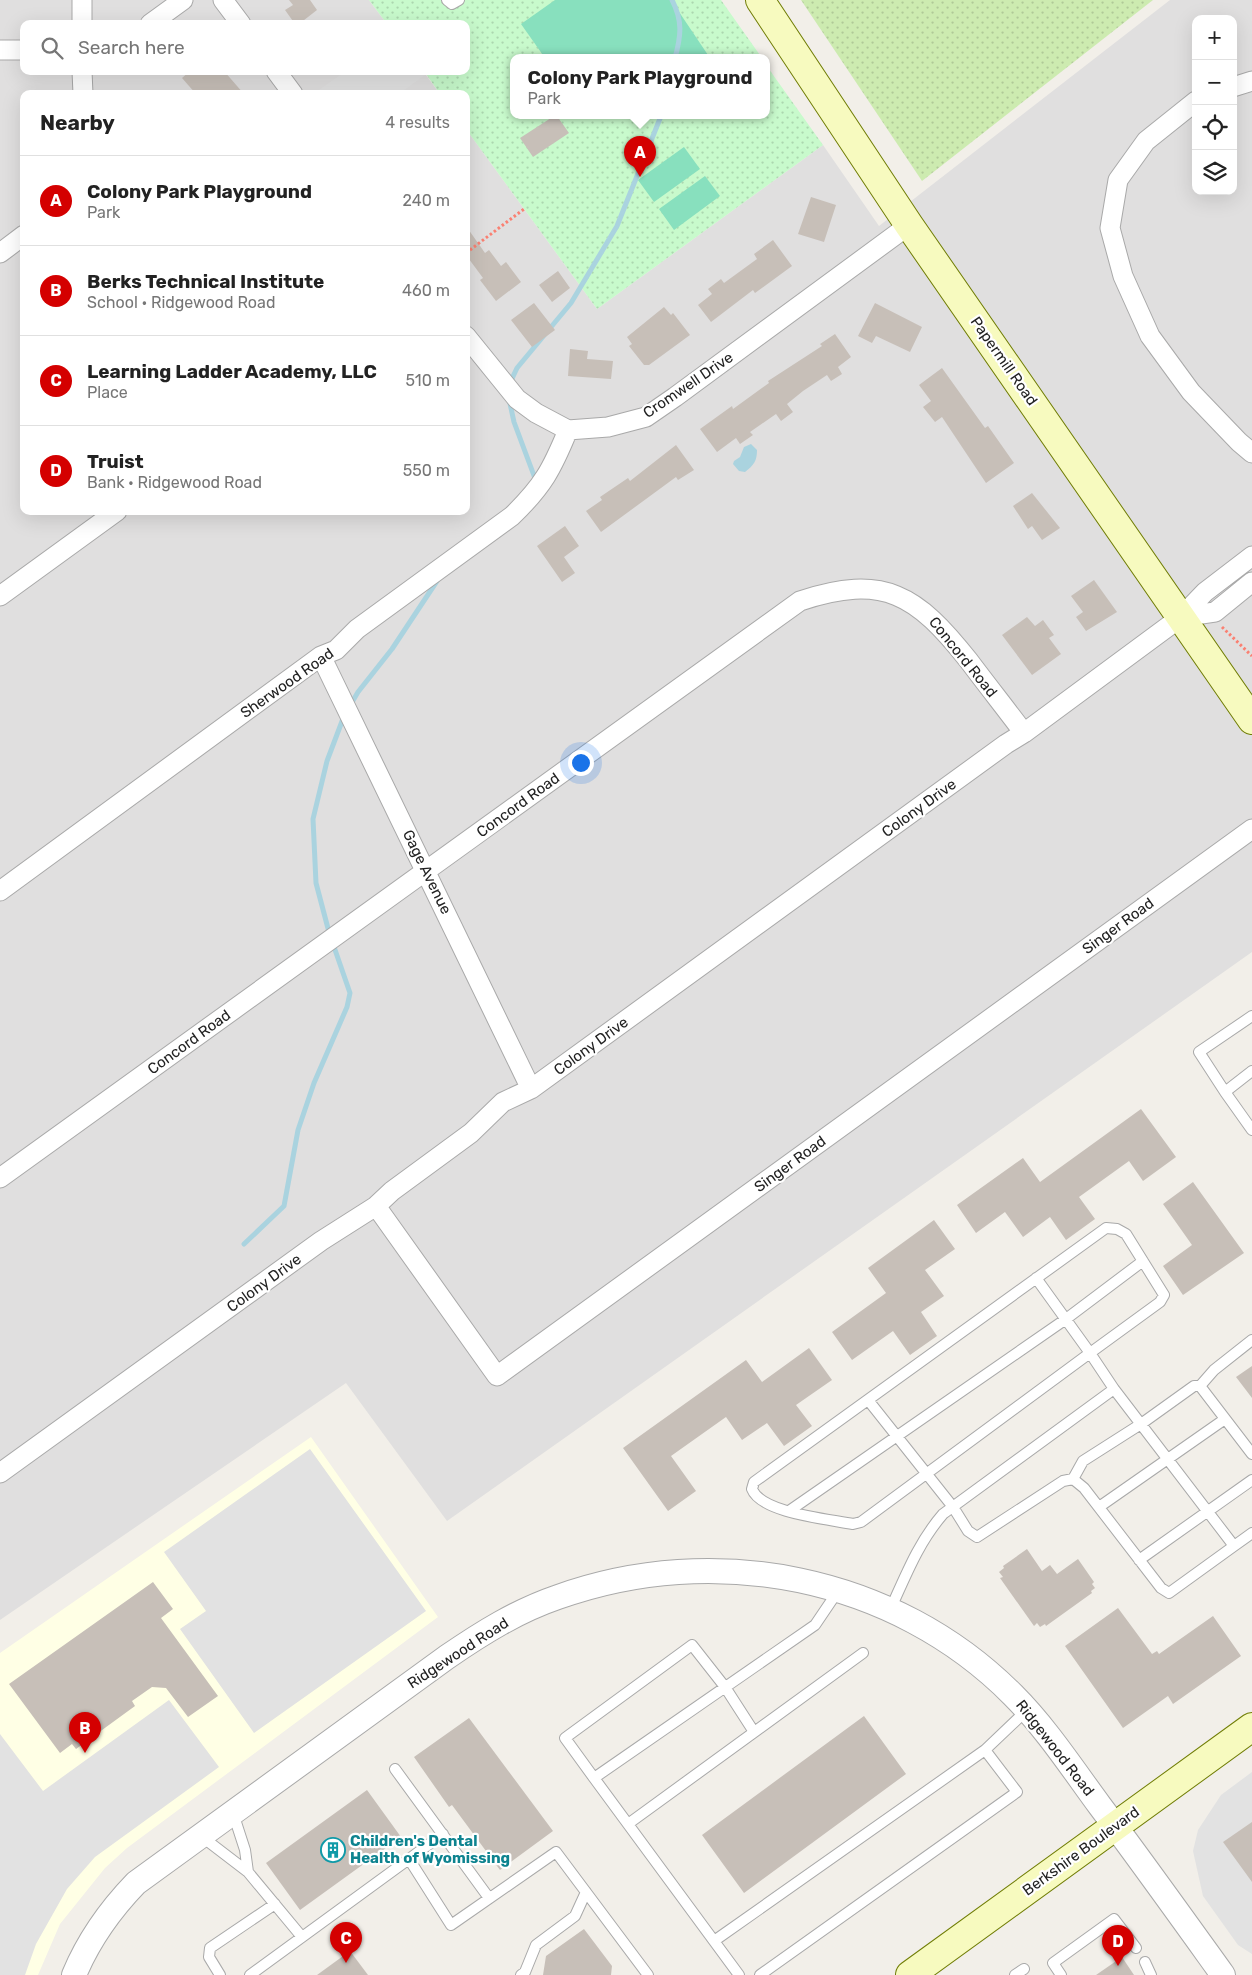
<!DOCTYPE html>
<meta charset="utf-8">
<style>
body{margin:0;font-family:Rubik,sans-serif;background:#f6f6f6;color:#222}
.controls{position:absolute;right:15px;top:15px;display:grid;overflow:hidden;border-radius:10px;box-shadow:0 5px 20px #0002}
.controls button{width:45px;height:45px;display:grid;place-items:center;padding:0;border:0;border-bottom:1px solid #e0e0e0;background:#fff;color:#222;font:25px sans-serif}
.you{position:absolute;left:580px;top:762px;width:18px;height:18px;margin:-12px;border:4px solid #fff;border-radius:50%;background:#1a73e8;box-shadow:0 0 0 8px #1a73e833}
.badge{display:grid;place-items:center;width:32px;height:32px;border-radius:50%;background:#d40000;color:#fff;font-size:16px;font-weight:700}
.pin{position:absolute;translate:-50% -41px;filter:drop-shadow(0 1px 2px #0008)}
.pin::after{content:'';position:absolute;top:26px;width:18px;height:15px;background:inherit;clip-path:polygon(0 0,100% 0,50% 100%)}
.popup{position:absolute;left:510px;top:54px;width:260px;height:65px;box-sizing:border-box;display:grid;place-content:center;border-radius:10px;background:#fff;filter:drop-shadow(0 1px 4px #0005);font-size:16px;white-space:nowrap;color:#767676}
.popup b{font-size:19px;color:#222}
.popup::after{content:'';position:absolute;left:50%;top:100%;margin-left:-10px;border:10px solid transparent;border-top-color:#fff}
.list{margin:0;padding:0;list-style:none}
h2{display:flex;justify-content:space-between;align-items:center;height:65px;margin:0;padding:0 20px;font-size:21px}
h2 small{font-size:16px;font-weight:400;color:#767676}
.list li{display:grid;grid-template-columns:32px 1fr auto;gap:15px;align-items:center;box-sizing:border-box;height:90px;padding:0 20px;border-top:1px solid #e0e0e0}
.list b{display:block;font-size:19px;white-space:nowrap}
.list p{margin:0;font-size:16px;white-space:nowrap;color:#767676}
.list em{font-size:16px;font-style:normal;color:#767676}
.icon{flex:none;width:28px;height:28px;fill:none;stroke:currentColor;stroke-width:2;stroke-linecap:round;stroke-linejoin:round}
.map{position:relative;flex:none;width:1252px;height:1975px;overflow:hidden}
.search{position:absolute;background:#fff;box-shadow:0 5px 20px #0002;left:20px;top:20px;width:450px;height:55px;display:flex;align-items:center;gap:12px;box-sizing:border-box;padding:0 18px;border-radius:10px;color:#767676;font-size:19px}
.panel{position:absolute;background:#fff;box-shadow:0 5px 20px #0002;left:20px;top:90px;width:450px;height:425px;border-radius:10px}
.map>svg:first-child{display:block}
</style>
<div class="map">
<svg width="1252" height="1975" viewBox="0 0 1252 1975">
<defs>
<pattern id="grass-dots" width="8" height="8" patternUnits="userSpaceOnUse" patternTransform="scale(1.25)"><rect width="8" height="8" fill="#cdebb0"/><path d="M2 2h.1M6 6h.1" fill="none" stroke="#b0c997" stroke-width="1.8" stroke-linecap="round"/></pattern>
<pattern id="park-dots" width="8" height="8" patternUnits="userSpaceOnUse" patternTransform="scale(1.25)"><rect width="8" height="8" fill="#c8facc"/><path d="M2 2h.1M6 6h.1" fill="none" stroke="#acd6af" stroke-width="1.8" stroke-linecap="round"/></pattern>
</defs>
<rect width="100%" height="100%" fill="#f2efe9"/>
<!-- residential -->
<path fill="#e0dfdf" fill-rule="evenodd" d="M0,0H369L387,24H24V71H430L426,75L440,94H24V511H466V129L597,309L823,145L879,226L1170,0H1252V952L447,1521L346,1383L0,1620ZM1196,19H1233V191H1196Z"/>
<!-- education -->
<path fill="#ffffe5" d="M311,1437L438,1617L127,1848L105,1868L60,1924L38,1975H0V1653Z"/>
<!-- grass -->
<path fill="url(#grass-dots)" d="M801,0H1153L922,181Z"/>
<!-- park -->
<path fill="url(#park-dots)" d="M369,0H721L762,58H514V116H766V65L823,145L597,309L466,129V94H440L426,74L430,71H466V24H387Z"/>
<!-- pitch -->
<path fill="#88e0be" d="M555,0H671L710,58H545L521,24Z
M684,147L700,169L654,202L638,180Z
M705,176L720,196L674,230L659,209Z"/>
<!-- parking -->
<path fill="#e2e2e2" d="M346,71H430L399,94H322L319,90Z
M310,1449L426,1611L254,1733L180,1629L206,1611L164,1552Z
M169,1700L219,1767L95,1857L67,1889L36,1944L25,1975H0V1734L43,1791Z
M1252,1772V1954L1238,1945L1203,1896L1193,1851L1198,1830L1221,1795Z"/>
<!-- water -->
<path fill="#aad3df" d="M751,444L757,450C757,461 754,465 745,472L739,471L733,464L734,461L740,457L744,447Z"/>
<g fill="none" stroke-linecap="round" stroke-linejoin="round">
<!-- stream -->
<path stroke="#aad3df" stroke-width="5" d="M672,0C683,21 681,36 675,58
M510,383L517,368L571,303L617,226L661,116
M509,399L514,422L536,481
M351,704L358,692L392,649L437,581
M330,936L316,883L313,819L327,761L344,716
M244,1244L284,1206L298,1130L314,1083L347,1007L350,993L333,944"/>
</g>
<!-- building -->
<path fill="#c7bfb8" d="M289,0H310L317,10L299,24H295L285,10L293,5Z
M190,71H224L244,94H196L182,78Z
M554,116H557L569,133L533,157L520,138Z
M811,197L836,205L824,242L798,234Z
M466,226L485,253L489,250L501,266L506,262L521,282L496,301L480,280L483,278L466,255Z
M773,240L792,266L755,293L753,290L711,322L698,305L712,294L708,289L721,279L724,283L757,259L754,254Z
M558,271L570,288L552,302L539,285Z
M534,303L555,330L532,347L511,320Z
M875,303L922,327L910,352L876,336L872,343L858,336Z
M664,307L671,315L673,313L690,335L649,365H644L629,346L632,344L627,337Z
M835,334L851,357L838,367L842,374L831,381L827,375L803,391L787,404L793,412L781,421L776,414L750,432L753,435L740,444L736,438L717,452L700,429L732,406L733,409L769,383L768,381L822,346L820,344Z
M570,349L588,351L587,359L613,361L611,379L568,376Z
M942,368L985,428L988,426L1014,463L986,483L942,417L935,422L923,407L931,401L919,385Z
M676,445L694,470L678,480L676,477L601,532L586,511L602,500L600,497L628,478L630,481Z
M1032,493L1060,528L1042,540L1032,526L1028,529L1013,506Z
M565,526L579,546L564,557L575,573L562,582L537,546Z
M1094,580L1117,612L1086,631L1076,617L1083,612L1071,596Z
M1027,617L1035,626L1043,620L1054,635L1049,638L1061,654L1032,675L1002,635Z
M1141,1109L1176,1157L1143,1181L1129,1161L1079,1197L1095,1219L1066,1240L1050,1217L1023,1237L1005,1212L976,1233L957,1205L1023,1158L1040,1182Z
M1193,1182L1244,1253L1183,1295L1163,1266L1192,1245L1163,1204Z
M934,1220L955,1249L925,1270L944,1296L921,1312L937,1336L910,1355L893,1331L852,1360L832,1332L886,1293L868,1268Z
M809,1348L832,1380L796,1405L812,1426L784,1446L767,1423L742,1440L726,1417L671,1456L696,1491L668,1511L623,1448L746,1360L762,1382Z
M1252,1366V1398L1236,1377Z
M1027,1549L1042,1571L1050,1565L1057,1574L1078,1559L1094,1582L1092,1584L1095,1588L1091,1591L1092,1593L1046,1626L1045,1624L1040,1627L1037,1623L1034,1626L1000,1578L1003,1577L999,1572L1004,1568L1003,1566Z
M153,1582L173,1609L161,1618L218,1696L188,1717L166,1688L152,1687L132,1701L135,1706L76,1749L72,1744L60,1753L9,1684Z
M1118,1608L1152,1654L1157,1651L1159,1654L1213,1616L1241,1656L1173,1704L1168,1696L1123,1728L1065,1646Z
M864,1716L906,1774L744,1893L702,1835Z
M469,1718L553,1831L500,1870L452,1805L449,1807L414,1757Z
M367,1790L401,1837L300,1910L266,1863Z
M1252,1822V1882L1223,1842Z
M584,1929L612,1966L611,1975H543L546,1956Z
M350,1951L368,1975H317Z
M1122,1957L1134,1975H1096Z"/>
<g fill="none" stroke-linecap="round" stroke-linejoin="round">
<defs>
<path id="service" d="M447,0L452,4L459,0
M1252,1071L1225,1092L1252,1130
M1225,1092L1199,1052L1252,1016
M1036,1278L1090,1353L861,1522L853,1524C828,1519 761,1513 752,1489L754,1482L1106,1228L1117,1229L1126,1234L1164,1295L1160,1302L1090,1353L1114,1389L1234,1546L1252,1533
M1200,1386L1214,1370L1252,1340
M868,1400L953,1507L968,1531L977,1537L1063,1481L1073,1479L1084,1488L1161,1588L1169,1593L1234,1546
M1073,1479L1083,1461L1141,1424L1194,1386H1200L1252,1454
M1099,1507L1225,1419
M789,1511L1066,1319L1143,1261
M1139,1560L1252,1480
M890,1610C906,1575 918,1543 943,1514L1114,1389
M395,1769L489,1898
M594,1778L565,1738L692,1645L725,1687L754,1732
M233,1813L245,1850L248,1872
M628,1824L863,1653
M201,1836L248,1872L302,1937
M409,1859L443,1834
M714,1941L985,1750
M1145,1962L1151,1975
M220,1975L209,1957L210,1948L275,1904
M250,1975L409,1859L451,1925L556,1852L648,1975
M521,1975L525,1972L536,1945L575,1916L586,1892
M739,1975L594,1778L815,1625L838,1591
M760,1975L1017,1792L985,1750L1027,1710
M1015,1975L1024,1969
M1061,1975L1053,1963L1114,1919L1136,1948"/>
<path id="minor" d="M223,0L241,24
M82,24V0
M150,24L183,0
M0,50H24
M82,71L83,94
M276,71L293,94
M1233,87L1252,81
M1196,101L1146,141L1118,180L1110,228L1123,276L1150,336L1191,392L1239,442L1252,453
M0,253L24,235
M466,336L517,399L536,413L568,430L608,427L646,417L675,397L909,225
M0,596L117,511
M1181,617L1215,612L1252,582
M321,656L531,1089
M0,891L321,656L336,650L357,629L512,516C543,486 552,469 568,430
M0,1178L800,601C884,573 917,595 969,661C987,685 1006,709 1024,733
M376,1206L497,1376L1252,829
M0,1473L321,1241L376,1206L392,1191L471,1133L503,1102L531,1089L1006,744L1024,733L1181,617L1205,592L1252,556"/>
<path id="tertiary" d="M74,1975C89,1939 109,1911 136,1883L447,1657C482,1633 517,1611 558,1597C714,1541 895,1576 1013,1695C1046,1728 1072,1768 1100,1806C1142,1862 1182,1918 1223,1975"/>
<path id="secondary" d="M760,0L909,225L1252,720
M910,1975L1252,1727"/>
</defs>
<!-- service casing -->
<use href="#service" stroke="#a9a9a9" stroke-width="12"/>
<!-- minor casing -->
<use href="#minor" stroke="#a9a9a9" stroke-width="21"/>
<!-- tertiary casing -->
<use href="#tertiary" stroke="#a9a9a9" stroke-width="26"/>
<!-- secondary casing -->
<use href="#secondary" stroke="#707d05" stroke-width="30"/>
<!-- path -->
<path stroke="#fa8072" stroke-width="3" stroke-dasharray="2.5 2.5" stroke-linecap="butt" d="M466,253L524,209
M1222,627L1252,656"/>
<!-- service -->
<use href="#service" stroke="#fff" stroke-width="10"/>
<!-- minor -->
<use href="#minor" stroke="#fff" stroke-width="19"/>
<!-- tertiary -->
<use href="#tertiary" stroke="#fff" stroke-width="24"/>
<!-- secondary -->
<use href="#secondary" stroke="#f7fabf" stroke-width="28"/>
</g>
<!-- icons -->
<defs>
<symbol id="building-ring" viewBox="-11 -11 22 22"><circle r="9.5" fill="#fff" stroke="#0f9aa8" stroke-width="1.5"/><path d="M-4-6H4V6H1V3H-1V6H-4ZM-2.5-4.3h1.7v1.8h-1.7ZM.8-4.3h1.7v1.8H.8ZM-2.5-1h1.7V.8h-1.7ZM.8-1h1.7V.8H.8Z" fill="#0f9aa8"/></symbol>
</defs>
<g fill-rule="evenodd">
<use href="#building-ring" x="319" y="1836" width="28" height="28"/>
</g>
<g text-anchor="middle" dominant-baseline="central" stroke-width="4.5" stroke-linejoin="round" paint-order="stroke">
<!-- street labels -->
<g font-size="15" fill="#222" stroke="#fff">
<text transform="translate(1004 361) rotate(55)">Papermill Road</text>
<text transform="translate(688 385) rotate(-34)">Cromwell Drive</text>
<text transform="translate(963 657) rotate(51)">Concord Road</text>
<text transform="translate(287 683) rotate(-35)">Sherwood Road</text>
<text transform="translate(518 805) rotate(-36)">Concord Road</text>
<text transform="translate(919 808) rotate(-36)">Colony Drive</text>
<text transform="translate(427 872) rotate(64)">Gage Avenue</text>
<text transform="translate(1118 926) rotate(-36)">Singer Road</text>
<text transform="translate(189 1042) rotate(-36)">Concord Road</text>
<text transform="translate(591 1046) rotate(-36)">Colony Drive</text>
<text transform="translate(790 1164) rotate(-36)">Singer Road</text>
<text transform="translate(264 1283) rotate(-36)">Colony Drive</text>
<text transform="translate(458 1653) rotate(-33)">Ridgewood Road</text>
<text transform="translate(1055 1748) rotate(52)">Ridgewood Road</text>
<text transform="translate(1081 1851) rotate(-36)">Berkshire Boulevard</text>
</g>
<!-- culture labels -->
<g font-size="15" font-weight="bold" fill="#0d838f" stroke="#fff" text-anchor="start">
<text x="350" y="1841">Children's Dental<tspan x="350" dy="17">Health of Wyomissing</tspan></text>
</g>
</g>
</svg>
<div class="controls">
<button>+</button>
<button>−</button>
<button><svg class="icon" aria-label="locate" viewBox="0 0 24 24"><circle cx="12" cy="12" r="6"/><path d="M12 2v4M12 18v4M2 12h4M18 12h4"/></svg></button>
<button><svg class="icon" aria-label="layers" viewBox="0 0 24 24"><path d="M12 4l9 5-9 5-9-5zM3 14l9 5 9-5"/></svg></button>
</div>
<div class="you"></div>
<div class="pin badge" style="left:640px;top:177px">A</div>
<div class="popup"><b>Colony Park Playground</b>Park</div>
<div class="pin badge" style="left:85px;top:1753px">B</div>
<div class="pin badge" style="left:346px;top:1963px">C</div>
<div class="pin badge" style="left:1118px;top:1966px">D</div>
<div class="search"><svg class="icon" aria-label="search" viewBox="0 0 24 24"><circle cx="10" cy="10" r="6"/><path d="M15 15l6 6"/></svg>Search here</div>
<section class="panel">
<h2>Nearby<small>4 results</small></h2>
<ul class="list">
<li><span class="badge">A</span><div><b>Colony Park Playground</b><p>Park</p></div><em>240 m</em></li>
<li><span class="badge">B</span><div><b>Berks Technical Institute</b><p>School · Ridgewood Road</p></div><em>460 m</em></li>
<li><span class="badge">C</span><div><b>Learning Ladder Academy, LLC</b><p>Place</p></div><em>510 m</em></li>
<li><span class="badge">D</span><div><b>Truist</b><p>Bank · Ridgewood Road</p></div><em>550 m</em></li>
</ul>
</section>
</div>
